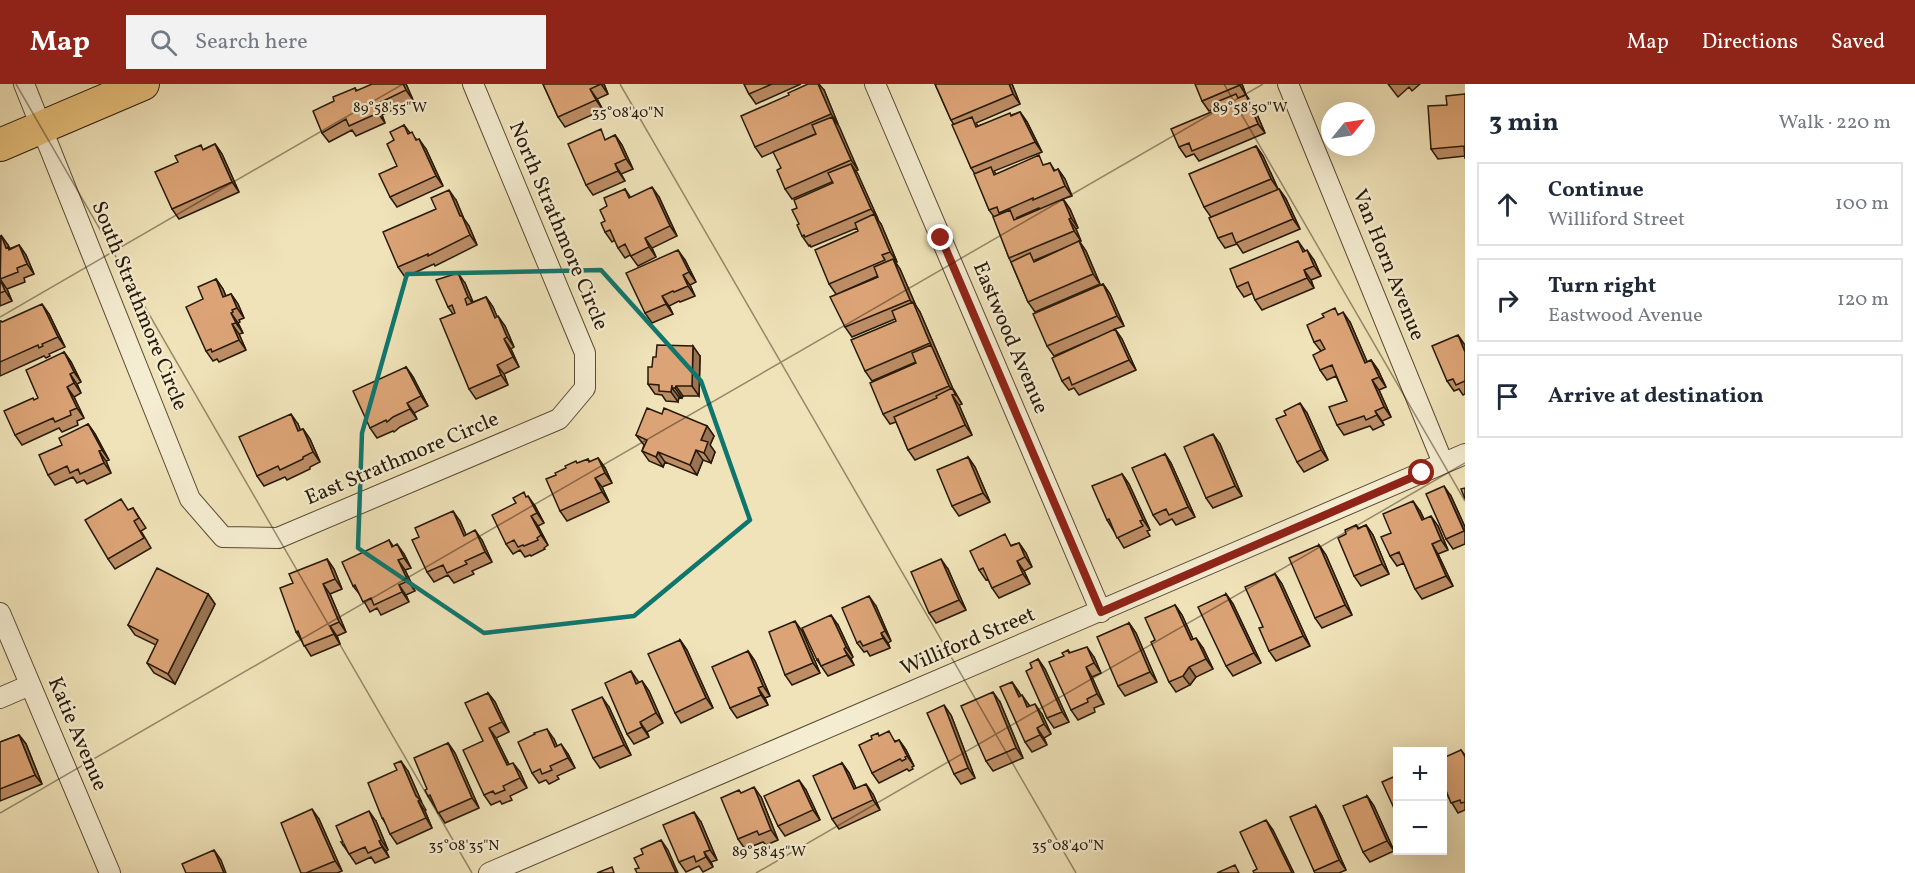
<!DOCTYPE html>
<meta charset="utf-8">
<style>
body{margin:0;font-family:Vollkorn,serif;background:#f2f2f3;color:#1f2937}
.controls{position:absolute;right:18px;bottom:18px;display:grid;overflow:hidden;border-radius:0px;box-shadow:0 6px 24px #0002}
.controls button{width:54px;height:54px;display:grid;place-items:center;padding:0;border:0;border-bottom:2px solid #e0e1e3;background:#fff;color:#1f2937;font:30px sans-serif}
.compass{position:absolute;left:1321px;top:18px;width:54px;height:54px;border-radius:50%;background:#fff;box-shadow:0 6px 24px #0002;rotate:60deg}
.stop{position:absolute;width:18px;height:18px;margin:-14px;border:4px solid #8f2418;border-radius:50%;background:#fff}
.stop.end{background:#8f2418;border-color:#fff;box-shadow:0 2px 6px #0008}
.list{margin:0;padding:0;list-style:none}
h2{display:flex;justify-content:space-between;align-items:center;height:78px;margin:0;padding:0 24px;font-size:26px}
h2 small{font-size:20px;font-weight:400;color:#747a83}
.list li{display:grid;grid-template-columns:39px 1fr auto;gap:18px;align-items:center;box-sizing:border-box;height:84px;margin:0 12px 12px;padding:0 12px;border:2px solid #e0e1e3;border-radius:0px}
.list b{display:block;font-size:22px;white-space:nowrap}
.list p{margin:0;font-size:20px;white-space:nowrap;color:#747a83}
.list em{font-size:20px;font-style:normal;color:#747a83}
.icon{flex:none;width:33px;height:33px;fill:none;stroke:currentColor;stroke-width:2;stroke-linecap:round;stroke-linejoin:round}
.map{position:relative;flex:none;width:1465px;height:789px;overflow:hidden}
header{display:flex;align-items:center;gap:36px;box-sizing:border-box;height:84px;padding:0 30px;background:#8f2418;color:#fff}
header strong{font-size:28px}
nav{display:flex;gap:33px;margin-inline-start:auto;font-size:21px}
.search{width:420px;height:54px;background:#f2f2f3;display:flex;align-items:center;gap:15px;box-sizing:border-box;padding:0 21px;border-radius:0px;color:#747a83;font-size:22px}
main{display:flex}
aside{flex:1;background:#fff}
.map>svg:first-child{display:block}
</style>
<header>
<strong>Map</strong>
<div class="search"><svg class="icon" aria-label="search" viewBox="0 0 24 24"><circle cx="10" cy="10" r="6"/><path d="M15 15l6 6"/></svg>Search here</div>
<nav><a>Map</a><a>Directions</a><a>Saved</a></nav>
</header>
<main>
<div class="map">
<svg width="1465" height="789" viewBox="0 0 1465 789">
<rect width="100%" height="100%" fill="#f0e3b9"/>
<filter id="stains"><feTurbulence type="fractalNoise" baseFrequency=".00333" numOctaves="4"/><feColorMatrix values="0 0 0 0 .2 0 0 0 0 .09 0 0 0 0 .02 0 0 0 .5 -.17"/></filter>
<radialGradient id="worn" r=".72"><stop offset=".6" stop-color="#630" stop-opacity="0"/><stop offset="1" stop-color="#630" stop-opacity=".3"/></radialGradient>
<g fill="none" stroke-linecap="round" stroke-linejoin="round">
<defs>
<path id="minor" d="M24,0L190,415L223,453L278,454L559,335L585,304V269L473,0
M875,0L1101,528
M1288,0L1443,379
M0,529L110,789
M0,614L30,601
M489,789L1465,370"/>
<path id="primary" d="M0,61L143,0"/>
</defs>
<!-- minor casing -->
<use href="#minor" stroke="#594c34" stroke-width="22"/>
<!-- primary casing -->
<use href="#primary" stroke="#271a08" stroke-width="34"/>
<!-- minor -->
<use href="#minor" stroke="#f5edd2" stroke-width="20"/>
<!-- primary -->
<use href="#primary" stroke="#e8c27c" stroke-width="32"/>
</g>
<!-- wall -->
<path fill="#bd8d65" stroke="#271a08" stroke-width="1.5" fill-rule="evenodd" d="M406,0L413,16L382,31L385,39L356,52L352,46L329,58L322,49L334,17L355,4L357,7Z
M543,0H604L608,10L597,15L603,26L565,43L558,33Z
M744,0H801L756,20L749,10Z
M935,0H1012L1020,20L976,39L978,42L1020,28L1027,38L1042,68L994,87L996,90L1045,81L1050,79L1055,87L1058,85L1065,95L1072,112L1063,115L1070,125L1078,144L1076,145L1081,157H1079L1086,167L1100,200L1035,228L1028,218L1011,178L1009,174L994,133L989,126L975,90L971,84L954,41L951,36ZM1039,124L1040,125L1016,134ZM1074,160L1036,177L1035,176Z
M1242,0L1246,11L1253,21L1265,49L1199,77L1194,70L1186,73L1179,63L1216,26V24L1209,27L1202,17Z
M1388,0H1420L1412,7L1409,3L1398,13Z
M824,6L838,40H837L858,86L856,87L878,135H877L881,140L897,178L896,179L900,185L916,222L920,228L953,305L962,320L959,321L972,351L915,376L908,366L896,338L890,340L883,330L916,278L872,297L865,287L896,237L895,235L852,253L845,243L836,210L829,200L858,147L857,144L811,163L810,161L809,162L802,152L799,140L797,124L833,99L832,98L792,115L785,105L815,50L762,73L755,63ZM878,192V193L842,208Z
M1465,10V72L1438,75L1431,65L1447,21Z
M404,41L410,49L426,65L443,102L397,123L390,113L397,82L394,56Z
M615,51L622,61L633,85L621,90L625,97L593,111L586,101L607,55Z
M215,60L222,70L239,108L179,135L172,125L204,65Z
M1256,62L1263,72L1278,105H1279L1286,115L1300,145L1243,169L1237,160L1225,164L1218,154L1211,133L1204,123Z
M625,105L631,114L659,113L677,152L652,164L656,173L638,182L630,171L625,174L618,164L615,156L612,158L605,148L607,122Z
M456,116L464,135L469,142L477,161L435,182L434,180L405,193L398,183Z
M0,152L8,161L9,165L19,161L26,171L34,190L24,194L25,198L7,205L12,217L0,222Z
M1298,157L1305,167L1314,176L1321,192L1311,196L1314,204L1262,226L1255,216L1253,209L1244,213L1237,203Z
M685,176L696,198L690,201L695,212L680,218L679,217L669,222L673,230L652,239L645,229Z
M216,195L223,205L226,212L231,210L238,220L244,234L239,236L240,238L238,239L243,249L239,250L246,266L219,278L217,275L213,277L206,267L203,215Z
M465,199L473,218L486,213L493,223L497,233L505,242L514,263L511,265L519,283L504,290L508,301L476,315L469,305L453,230L448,223Z
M1103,200L1110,210L1124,242L1115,245L1122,255L1136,286L1079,311L1074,304L1069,306L1062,297L1093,255L1054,272L1047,262Z
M49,230L65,263L49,270L50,272L46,274L44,272L0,292V237L2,238Z
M1339,230L1350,238L1367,278L1371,276L1378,286L1386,303L1379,306L1391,333L1382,337L1384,341L1373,346L1370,342L1344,351L1337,341L1347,317L1336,292L1327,296L1320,286L1321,267L1314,258Z
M1465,261V310L1463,311L1459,305L1454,307L1447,297Z
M64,268L71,278L81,298L77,300L81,309L74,313L84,334L77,337L78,341L62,348L59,344L22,361L15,351L38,314Z
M700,272L699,312H683L682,314L679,313L678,318L666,317L662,311L655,310L648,300L652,283Z
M406,283L413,293L428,322L414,329L417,335L400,343L394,348L393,347L377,354L370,344Z
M1307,329L1328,376L1304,388L1297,378Z
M662,330L707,342L714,352L710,361L715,368L711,379L703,376L697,391L665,378L663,383L649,377L642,367L644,361L636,351Z
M88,340L95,350L109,376L106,377L111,389L87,400L84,396L77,399L73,393L55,401L48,391L62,361Z
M298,340L300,346L303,345L310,355L320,378L310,383V385L287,396L285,393L264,402L257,392Z
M1220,360L1242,412L1213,424L1206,414Z
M1165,370L1171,379L1195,433L1176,441L1172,435L1160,441L1153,431Z
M968,373L975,383L990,418L959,432L952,422Z
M598,374L605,384L612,399L602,403L609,418L567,437L560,427L556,391L588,375L590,378Z
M1122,390L1129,400L1150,446L1147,447L1150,452L1124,464L1107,436Z
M1451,412L1465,443V460L1453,465L1446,455Z
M527,413L535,422L544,439L538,442L548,461L544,464L545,465L531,472L530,471L525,473L520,466L513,470L506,460L516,419Z
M133,424L146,444L141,447L151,464L115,485L108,475L129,426Z
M1420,427L1424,435L1438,442L1448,466L1438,470L1453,502L1422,515L1415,505L1404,479L1397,482L1390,472L1391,449Z
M460,437L466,451L482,456L492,478L472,487L474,490L454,499L448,491L434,498L427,488Z
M1356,441L1359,444L1366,441L1373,451L1389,490L1361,502L1354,492L1346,450Z
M389,456L393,462L404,470L411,484L405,486L415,507L406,511L409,518L381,531L377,524L370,528L361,512L353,502Z
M1019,459L1026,469L1032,483L1024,487L1030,500L999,514L992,504L988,495L986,496L979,486L1012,461Z
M1319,461L1326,471L1352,531L1322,544L1315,534Z
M327,475L334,485L342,505L330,510L346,548L337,552L340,560L311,572L296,548L293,499Z
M948,485L966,526L936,539L929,529Z
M1275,490L1282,500L1310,562L1276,577L1269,567L1263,543Z
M208,510L215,520L175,600L154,589L147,579L156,561L135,551L128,541Z
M1226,510L1233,520L1261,579L1233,592L1226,582Z
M1175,521L1182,531L1193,555L1203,564L1213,585L1196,593L1190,601L1176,608L1169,598L1155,556Z
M876,522L891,557L888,559L890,564L870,572L867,567L864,568L857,559Z
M1129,539L1136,549L1157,598L1125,612L1118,602Z
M838,541L853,573L851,575L854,581L828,592L817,576Z
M802,547L820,589L792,601L785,591Z
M680,556L687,566L713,624L681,639L675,629Z
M1068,566L1070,569L1094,573L1101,589L1092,593L1104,620L1094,624L1095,628L1078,636L1071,626L1064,572Z
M748,567L755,577L770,612L765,614L768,621L737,634L730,624Z
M1038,575L1045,585L1069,638L1054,644L1047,634L1032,584Z
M642,597L649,607L663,639L647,648L649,653L634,660L627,650L638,599Z
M1012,598L1021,612L1030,622L1042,630L1051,650L1044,654L1047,661L1032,668L1025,658Z
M488,609L495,618L509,648L496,654L509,680L520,688L527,704L510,712L512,716L502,720L500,717L491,721L484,711L483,657Z
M1000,618L1023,674L993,687L986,677Z
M609,623L631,671L600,684L593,674Z
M951,631L975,694L961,700L954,690Z
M19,651L26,660L42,700L0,717V658Z
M880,652L896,657L899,656L906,666L914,682L912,683L913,685L909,687L907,685L879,699L872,689Z
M554,655L557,662L568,670L575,684L557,692L559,695L549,700L546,696L539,699L532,689Z
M448,659L455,669L479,724L445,739L428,712L427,705Z
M1461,666L1465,671V726L1458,729L1443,704Z
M842,679L849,689L856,704L873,710L880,726L839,745L832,735Z
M397,686L408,687L422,719L426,726L425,727L432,744L397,760L390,750L386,740L382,734Z
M806,706L820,736L785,752L778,742Z
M741,709L761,713L778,756L766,761L763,758L745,765L738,755Z
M1367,712L1374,722L1394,767L1370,778L1363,768Z
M1316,722L1322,732L1346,786L1339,789H1315L1314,787Z
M319,735L342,787L337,789H301Z
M376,737L388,766L386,767L389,773L375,779L371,773L356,780L343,761Z
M701,738L717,776L711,778L713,783L703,788L699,782L686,788L679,778Z"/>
<!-- shaded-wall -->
<path fill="#9a7353" stroke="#271a08" stroke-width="1.5" d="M403,0H406L413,16L406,6Z
M601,0H604L608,10Z
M818,0H819L824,6L838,40L831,30Z
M1009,0H1012L1020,20L1013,10Z
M1239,0H1242L1246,11Z
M590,5L597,15L603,26L596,16Z
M1246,11L1253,21L1265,49L1258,40Z
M375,21L382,31L385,39L378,29Z
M1020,28L1027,38L1042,68L1035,58Z
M832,33L839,42L858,86L851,76Z
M615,51L622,61L633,85L626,75Z
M419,55L426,65L443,102L436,92Z
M215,60L222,70L239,108L232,98Z
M1256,62L1263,72L1278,105L1271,95Z
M615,80L621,90L625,97L618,87Z
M851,80L858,90L878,135L871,125Z
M1058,85L1065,95L1072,112L1065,102Z
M652,103L659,113L677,152L670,142Z
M1279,105L1286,115L1300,145L1293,135Z
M449,106L456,116L464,135L469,142L477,161L470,151L460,132Z
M1063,115L1070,125L1078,144L1071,134Z
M874,130L881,140L897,178L890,168Z
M1069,135L1076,145L1081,157L1074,147Z
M1,151L8,161L15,173L6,164Z
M645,154L652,164L656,173L649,163Z
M1079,157L1086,167L1100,200L1093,190Z
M19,161L26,171L34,190L27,180Z
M678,166L685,176L696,198L689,188Z
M1307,166L1314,176L1321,192L1314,182Z
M893,175L900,185L916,222L920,228L953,305L962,320L954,306L956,312L949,302L914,222L910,216Z
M1304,186L1311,196L1314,204L1307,194Z
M458,189L465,199L475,223L468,213Z
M683,191L690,201L695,212L688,202Z
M0,195L7,205L12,217L5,207Z
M216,195L223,205L230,223L223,213Z
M1103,200L1110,210L1124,242L1117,232Z
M231,210L238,220L244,234L237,224Z
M662,212L669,222L673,230L666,220Z
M486,213L493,223L502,244L495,234Z
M42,220L49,230L65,263L58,253Z
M1343,228L1350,238L1372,289L1365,279Z
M231,229L238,239L243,249L236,239Z
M498,232L505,242L514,263L507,253Z
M232,240L239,250L246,266L239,256Z
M1115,245L1122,255L1136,286L1129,276Z
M1458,251L1465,261V268Z
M504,255L511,265L519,283L513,273Z
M693,262L700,272L699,312L692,302Z
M64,268L71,278L81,298L74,288Z
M1371,276L1378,286L1386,303L1379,293Z
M497,281L504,290L508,301L501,291Z
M406,283L413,293L428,322L421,312Z
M70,290L77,300L81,309L74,299Z
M1372,296L1379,306L1391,333L1384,323Z
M672,301V304L679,313L678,318L671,308Z
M676,302L683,312L682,314L675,304Z
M67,303L74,313L84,334L77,324Z
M952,311L959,321L972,351L965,341Z
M407,319L414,329L417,335L410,325Z
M1300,319L1307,329L1328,376L1321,366Z
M1375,327L1382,337L1384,341L1377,331Z
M291,330L298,340L305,357L298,347Z
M88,340L95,350L109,376L102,366Z
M707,342L714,352L710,361L715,368L711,379L704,369L701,356Z
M303,345L310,355L320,378L313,368Z
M1213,350L1220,360L1242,412L1235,402Z
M696,366L703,376L697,391L690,381Z
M99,367L106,377L111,389L104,379Z
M658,368L665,378L663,383L656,373Z
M1165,370L1171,379L1195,433L1188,423Z
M968,373L975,383L990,418L983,409Z
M598,374L605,384L612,399L605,389Z
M1122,390L1129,400L1150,446L1143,436Z
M595,394L602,403L609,418L602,408Z
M1444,402L1451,412L1465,443V448Z
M528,412L535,422L544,439L537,429Z
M1413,417L1420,427L1429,446L1422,436Z
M453,427L460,437L471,462L464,452Z
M531,432L538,442L548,461L541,451Z
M1431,432L1438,442L1448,466L1441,456Z
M1366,441L1373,451L1389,490L1382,480Z
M475,446L482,456L492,478L485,468Z
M1019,459L1026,469L1032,483L1025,473Z
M397,460L404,470L411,484L404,474Z
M1432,460L1438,470L1453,502L1446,492Z
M1319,461L1326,471L1352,531L1345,521Z
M327,475L334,485L342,505L335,495Z
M941,475L948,485L966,526L959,516Z
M398,476L405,486L415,507L408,497Z
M1017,477L1024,487L1030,500L1023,490Z
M1275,490L1282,500L1310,562L1303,552Z
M323,500L330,510L346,548L339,538Z
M399,501L406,511L409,518L402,508Z
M208,510L215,520L175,600L168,590Z
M1226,510L1233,520L1261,579L1254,569Z
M869,512L876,522L891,557L885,547Z
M1175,521L1182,531L1198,566L1191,556Z
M831,531L838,541L853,573L846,563Z
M795,537L802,547L820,589L813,579Z
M1129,539L1136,549L1157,598L1150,588Z
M330,542L337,552L340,560L334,550Z
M881,549L888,559L890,564L883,554Z
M1196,554L1203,564L1213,585L1206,575Z
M680,556L687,566L713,624L706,614Z
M1087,563L1094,573L1101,589L1094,579Z
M844,565L851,575L854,581L847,571Z
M748,567L755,577L770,612L763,602Z
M1038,575L1045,585L1069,638L1062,628Z
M1086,583L1092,593L1104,620L1097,610Z
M1189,583L1196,593L1190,601L1183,592Z
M631,587L638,597L643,610L636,600Z
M642,597L649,607L663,639L656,629Z
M1012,598L1019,608L1026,622L1019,613Z
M758,604L765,614L768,621L761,611Z
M993,608L1000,618L1023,674L1016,664Z
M488,609L495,618L509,648L502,638Z
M1022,611L1029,621L1034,633L1027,623Z
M602,613L609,623L631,671L624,661Z
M1035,620L1042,630L1051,650L1044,640Z
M944,621L951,631L975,694L968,684Z
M640,638L647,648L649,653L642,643Z
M489,644L496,654L514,691L507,681Z
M1037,644L1044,654L1047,661L1040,651Z
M547,645L554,655L562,673L555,663Z
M19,651L26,660L42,700L35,691Z
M899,656L906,666L914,682L907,672Z
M448,659L455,669L479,724L472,714Z
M561,660L568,670L575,684L568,674Z
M401,677L408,687L422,719L416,712Z
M513,679L520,688L527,704L520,694Z
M842,679L849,689L861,715L854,705Z
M799,696L806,706L820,736L813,726Z
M866,700L873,710L880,726L873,716Z
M754,703L761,713L778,756L771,746Z
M1367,712L1374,722L1394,767L1387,757Z
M418,717L425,727L432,744L426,734Z
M1316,722L1322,732L1346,786L1339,776Z
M312,725L319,735L342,787L335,777Z
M369,727L376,737L388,766L381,756Z
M694,728L701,738L717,776L710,766Z
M1266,736L1273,746L1294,789H1292Z
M661,756L668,766L678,789H676Z
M379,757L386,767L389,773L382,763Z
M214,766L221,776L226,789H224Z
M704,768L711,778L713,783L706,773Z"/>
<!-- building -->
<path fill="#dca476" stroke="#271a08" stroke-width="1.5" d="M372,0H403L406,6L375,21L378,29L349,42L346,35L322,49L313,27L334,17L333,13L355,4L356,7Z
M543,0H601L590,5L596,16L558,33Z
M744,0H772L749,10Z
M808,0H818L831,30L755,63L741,32L789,11L788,9Z
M935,0H1009L1013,10L951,36Z
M1195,0H1239L1240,1L1202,17Z
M1236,10L1238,14L1246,11L1258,40L1192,67L1189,59L1179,63L1171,45L1216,26L1214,19Z
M1465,10V75L1464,62L1431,65L1428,22L1447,21L1446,12Z
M1020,28L1035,58L971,84L952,41L972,33L976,43L1010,29L1011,32Z
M832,33L851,76L785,105L777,86L781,84L773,68L816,50L812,41Z
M404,41L408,50L412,48L416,56L419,55L436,92L390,113L379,90L397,82L387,60L394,56L390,48Z
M601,45L605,56L615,51L626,75L615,80L618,87L586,101L568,60Z
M215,60L232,98L172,125L155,88L178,78L175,72L201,61L203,66Z
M1256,62L1271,95L1204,123L1189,90Z
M1039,71L1043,81L1050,79L1054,87L1058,85L1065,102L1033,116V114L999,129L997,123L989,126L974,90L991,83L994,91Z
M851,80L871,125L805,153L804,151L802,152L797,141L799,140L792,126L797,124L794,116L833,99L828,89Z
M652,103L670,142L645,154L649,163L631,172L625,160L618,164L610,146L605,148L601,139L605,137L600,126L607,122L604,114L625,105L629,114Z
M1279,105L1293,135L1236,159L1232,149L1218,154L1209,134Z
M449,106L460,132H462L470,151L428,172V170L398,183L383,148L436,125L431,114Z
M1063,115L1071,134L1069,135L1074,147L1009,174L993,133L1010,126L1014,136Z
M874,130L890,168L882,171L885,176L829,200L815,166L858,147L855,139Z
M1,151L6,164L8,163L9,166L19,161L27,180L17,184L18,188L0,195L5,207L0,209Z
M1079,157L1093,190L1028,218L1011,178L1030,169L1034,178Z
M1298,157L1303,168L1307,166L1314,182L1304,186L1307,194L1255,216L1248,198L1237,203L1230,185Z
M678,166L689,188L683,191L688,202L674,208L673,207L662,212L666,220L645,229L626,189Z
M893,175L910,216L845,243L830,213L878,193L874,183Z
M458,189L468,213L465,215L467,221L486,213L495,234L498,232L507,253L504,255L513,273L497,281L501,291L469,305L440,235L455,229L452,221L448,223L436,196Z
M216,195L223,213L231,210L237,224L232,226L233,228L231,229L236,239L232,240L239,256L212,268L211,265L206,267L186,223L203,215L198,203Z
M1103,200L1117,232L1047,262L1033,230Z
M913,218L930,259L865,287L851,256L896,237L892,227Z
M42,220L58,253L42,260L43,262L39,264L38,261L0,278V237H1L2,238Z
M1335,224L1338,231L1343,228L1365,279L1371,276L1379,293L1372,296L1384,323L1375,327L1377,331L1366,336L1364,332L1337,341L1329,323L1347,317L1332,281L1320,286L1313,271L1325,265L1320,256L1314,258L1307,241L1324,233L1322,230Z
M1115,245L1129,276L1072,301L1069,293L1062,297L1052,274Z
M1458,251L1465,268V297L1456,301L1453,295L1447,297L1432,262Z
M657,261L693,262L692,302H676L675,304H672V301L671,308L659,307V301L648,300V283H652L653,273H656Z
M931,261L949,302L883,330L870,299L916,279L912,269Z
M64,268L74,288L70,290L74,299L67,303L77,324L70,327L71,331L55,338L53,334L15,351L4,327L33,314L34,316L38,314L26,286Z
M406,283L421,312L407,319L410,325L393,333L387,338L386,336L370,344L353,307Z
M952,304L955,310L952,311L965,341L908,366L894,333L937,314L936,312Z
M1300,319L1321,366L1297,378L1276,335L1286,331L1284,327Z
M647,324L662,330L664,324L707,342L701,356L708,358L704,369L696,366L690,381L658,368L656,373L642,367L647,356L636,351Z
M291,330L298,347L303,345L313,368L303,373V375L280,386L278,382L257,392L239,353Z
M88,340L102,366L99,367L104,379L80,390L78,385L70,389L67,382L48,391L39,371L62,361L59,354Z
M1213,350L1235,402L1206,414L1184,363Z
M1165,370L1188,423L1169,431L1166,425L1153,431L1132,384Z
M968,373L983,409L952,422L937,386Z
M598,374L605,389L595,394L602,408L560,427L546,395L556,391L555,389L566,384L565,382L576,377L577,379L588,375L589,378Z
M1122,390L1143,436L1140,437L1143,442L1117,454L1109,435L1107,436L1092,402Z
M1444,402L1464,447L1446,455L1426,410Z
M1465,404V415L1461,405Z
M524,408L526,413L528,412L537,429L531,432L541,451L537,454L538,456L524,462L523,461L518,463L514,456L506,460L492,431L516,419L513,414Z
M121,415L128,426L133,424L139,434L134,437L144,454L108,475L85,436Z
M1413,417L1422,436L1431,432L1441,456L1432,460L1446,492L1415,505L1399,468L1390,472L1381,453L1391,449L1383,430Z
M453,427L464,452L475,446L485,468L465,477L467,480L447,489L443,481L427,488L412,456L419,453L415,444Z
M1356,441L1358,445L1366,441L1382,480L1354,492L1338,454L1346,450L1345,446Z
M1005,450L1011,462L1019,459L1025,473L1017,477L1023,490L992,504L983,484L979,486L970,467Z
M389,456L392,463L397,460L404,474L398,476L408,497L399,501L402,508L374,521L371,514L363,518L355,501L353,502L342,478Z
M1319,461L1345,521L1315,534L1289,474Z
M327,475L335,495L323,500L339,538L330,542L334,550L304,562L298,547L296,548L280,504L293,499L289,490Z
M941,475L959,516L929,529L911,488Z
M157,484L208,510L168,590L147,579L158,556L128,541Z
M1275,490L1303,552L1269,567L1259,544L1263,543L1245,503Z
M1226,510L1254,569L1226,582L1198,523Z
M869,512L885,547L881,549L883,554L863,562L860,557L857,559L842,524Z
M1175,521L1191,556L1196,554L1206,575L1189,583L1183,592L1169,598L1151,558L1155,556L1145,534Z
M831,531L846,563L844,565L847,571L821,582L818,575L817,576L802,544Z
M795,537L813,579L785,591L769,548Z
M1129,539L1150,588L1118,602L1097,553Z
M680,556L706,614L675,629L648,570Z
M1087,563L1094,579L1086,583L1097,610L1087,615L1088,618L1071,626L1049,578L1064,572L1062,569L1068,566L1069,569Z
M748,567L763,602L758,604L761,611L730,624L712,583Z
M1038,575L1062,628L1047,634L1026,587L1032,584L1030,579Z
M631,587L636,600L642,597L656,629L640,638L642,643L627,650L605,599Z
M1012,598L1019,613L1022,611L1027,623L1035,620L1044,640L1037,644L1040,651L1025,658L1000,603Z
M993,608L1016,664L986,677L961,622Z
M488,609L502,638L489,644L507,681L513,679L520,694L503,702L505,706L495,710L493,707L484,711L463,666L483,657L465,619Z
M602,613L624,661L593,674L572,626Z
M944,621L968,684L954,690L927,629Z
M547,645L555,663L561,660L568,674L550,682L552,686L542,690L540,685L532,689L518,658L535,650L534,649Z
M889,647L895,658L899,656L907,672L905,673L906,675L902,677L900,675L872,689L859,661L872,655L871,652L878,649L879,652Z
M19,651L35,691L0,705V658Z
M448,659L472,714L438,729L430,711L428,712L425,706L427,705L414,674Z
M1461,666L1465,673V718L1461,719L1460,716L1451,719L1445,704L1443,705V674Z
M401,677L416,712L420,716L418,717L426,734L390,750L383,734H382L368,699L397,686L394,680Z
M842,679L854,705L866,700L873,716L832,735L813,692Z
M1398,691V733L1382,698Z
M799,696L813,726L778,742L764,712Z
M754,703L771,746L759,751L757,747L738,755L721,714L739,706L741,709Z
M1367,712L1387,757L1363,768L1343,722Z
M1316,722L1339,776L1314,787L1290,733Z
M312,725L335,777L306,789H301L281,739Z
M369,727L381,756L379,757L382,763L368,769L365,763L349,770L344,760L343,761L341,758H343L336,742Z
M694,728L710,766L704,768L706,773L696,778L694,772L679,778L663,741Z
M1266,736L1292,789H1254L1253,787L1257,785L1240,748Z
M661,756L676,789H637L635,785L639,784L634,774L643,770L641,765Z
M214,766L224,789H186L182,780Z
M1235,781L1239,789H1217Z
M612,783L614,789H597Z"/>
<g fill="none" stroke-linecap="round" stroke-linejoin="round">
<!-- route -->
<path stroke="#8f2418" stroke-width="8" d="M941,154L1101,528L1422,389"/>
</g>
<!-- marked area -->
<path fill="none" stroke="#0f766e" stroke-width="4.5" stroke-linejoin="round" d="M601,186L701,297L750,436L634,532L484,549L358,464L362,349L407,190Z"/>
<!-- ticks -->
<path fill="none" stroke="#271a08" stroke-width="1.5" stroke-opacity="0.45" d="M16,0L472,789M620,0L1076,789M1224,0L1465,417M0,233L403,0M0,729L1263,0M756,789L1465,379"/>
<g text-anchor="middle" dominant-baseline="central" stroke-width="4.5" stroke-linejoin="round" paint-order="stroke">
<!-- street labels -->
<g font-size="21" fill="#271a08" stroke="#f5edd2">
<text transform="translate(558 142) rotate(67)">North Strathmore Circle</text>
<text transform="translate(1388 181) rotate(68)">Van Horn Avenue</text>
<text transform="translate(139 222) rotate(68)">South Strathmore Circle</text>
<text transform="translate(1010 254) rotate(67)">Eastwood Avenue</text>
<text transform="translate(402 375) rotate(-23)">East Strathmore Circle</text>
<text transform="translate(968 558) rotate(-23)">Williford Street</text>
<text transform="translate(77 650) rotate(67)">Katie Avenue</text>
</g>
</g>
<g font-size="15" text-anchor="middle" fill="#271a08" stroke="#f5edd2" stroke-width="4.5" stroke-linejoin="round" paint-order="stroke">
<text x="1250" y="28">89°58'50"W</text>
<text x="390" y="28">89°58'55"W</text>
<text x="628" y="33">35°08'40"N</text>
<text x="464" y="766">35°08'35"N</text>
<text x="1068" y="766">35°08'40"N</text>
<text x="769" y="772">89°58'45"W</text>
</g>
<rect width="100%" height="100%" filter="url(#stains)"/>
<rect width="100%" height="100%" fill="url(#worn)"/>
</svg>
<div class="controls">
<button>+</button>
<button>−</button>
</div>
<svg class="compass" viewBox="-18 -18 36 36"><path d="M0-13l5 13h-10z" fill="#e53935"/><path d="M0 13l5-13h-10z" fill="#747a83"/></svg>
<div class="stop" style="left:1422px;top:389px"></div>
<div class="stop end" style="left:941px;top:154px"></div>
</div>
<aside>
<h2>3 min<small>Walk · 220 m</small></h2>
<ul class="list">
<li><svg class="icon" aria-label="ahead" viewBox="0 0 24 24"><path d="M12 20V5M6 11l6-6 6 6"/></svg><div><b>Continue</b><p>Williford Street</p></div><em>100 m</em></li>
<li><svg class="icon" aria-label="right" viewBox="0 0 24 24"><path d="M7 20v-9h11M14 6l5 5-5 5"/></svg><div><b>Turn right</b><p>Eastwood Avenue</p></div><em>120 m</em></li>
<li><svg class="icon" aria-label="arrive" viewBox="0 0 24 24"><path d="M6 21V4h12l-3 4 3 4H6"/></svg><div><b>Arrive at destination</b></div></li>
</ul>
</aside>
</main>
